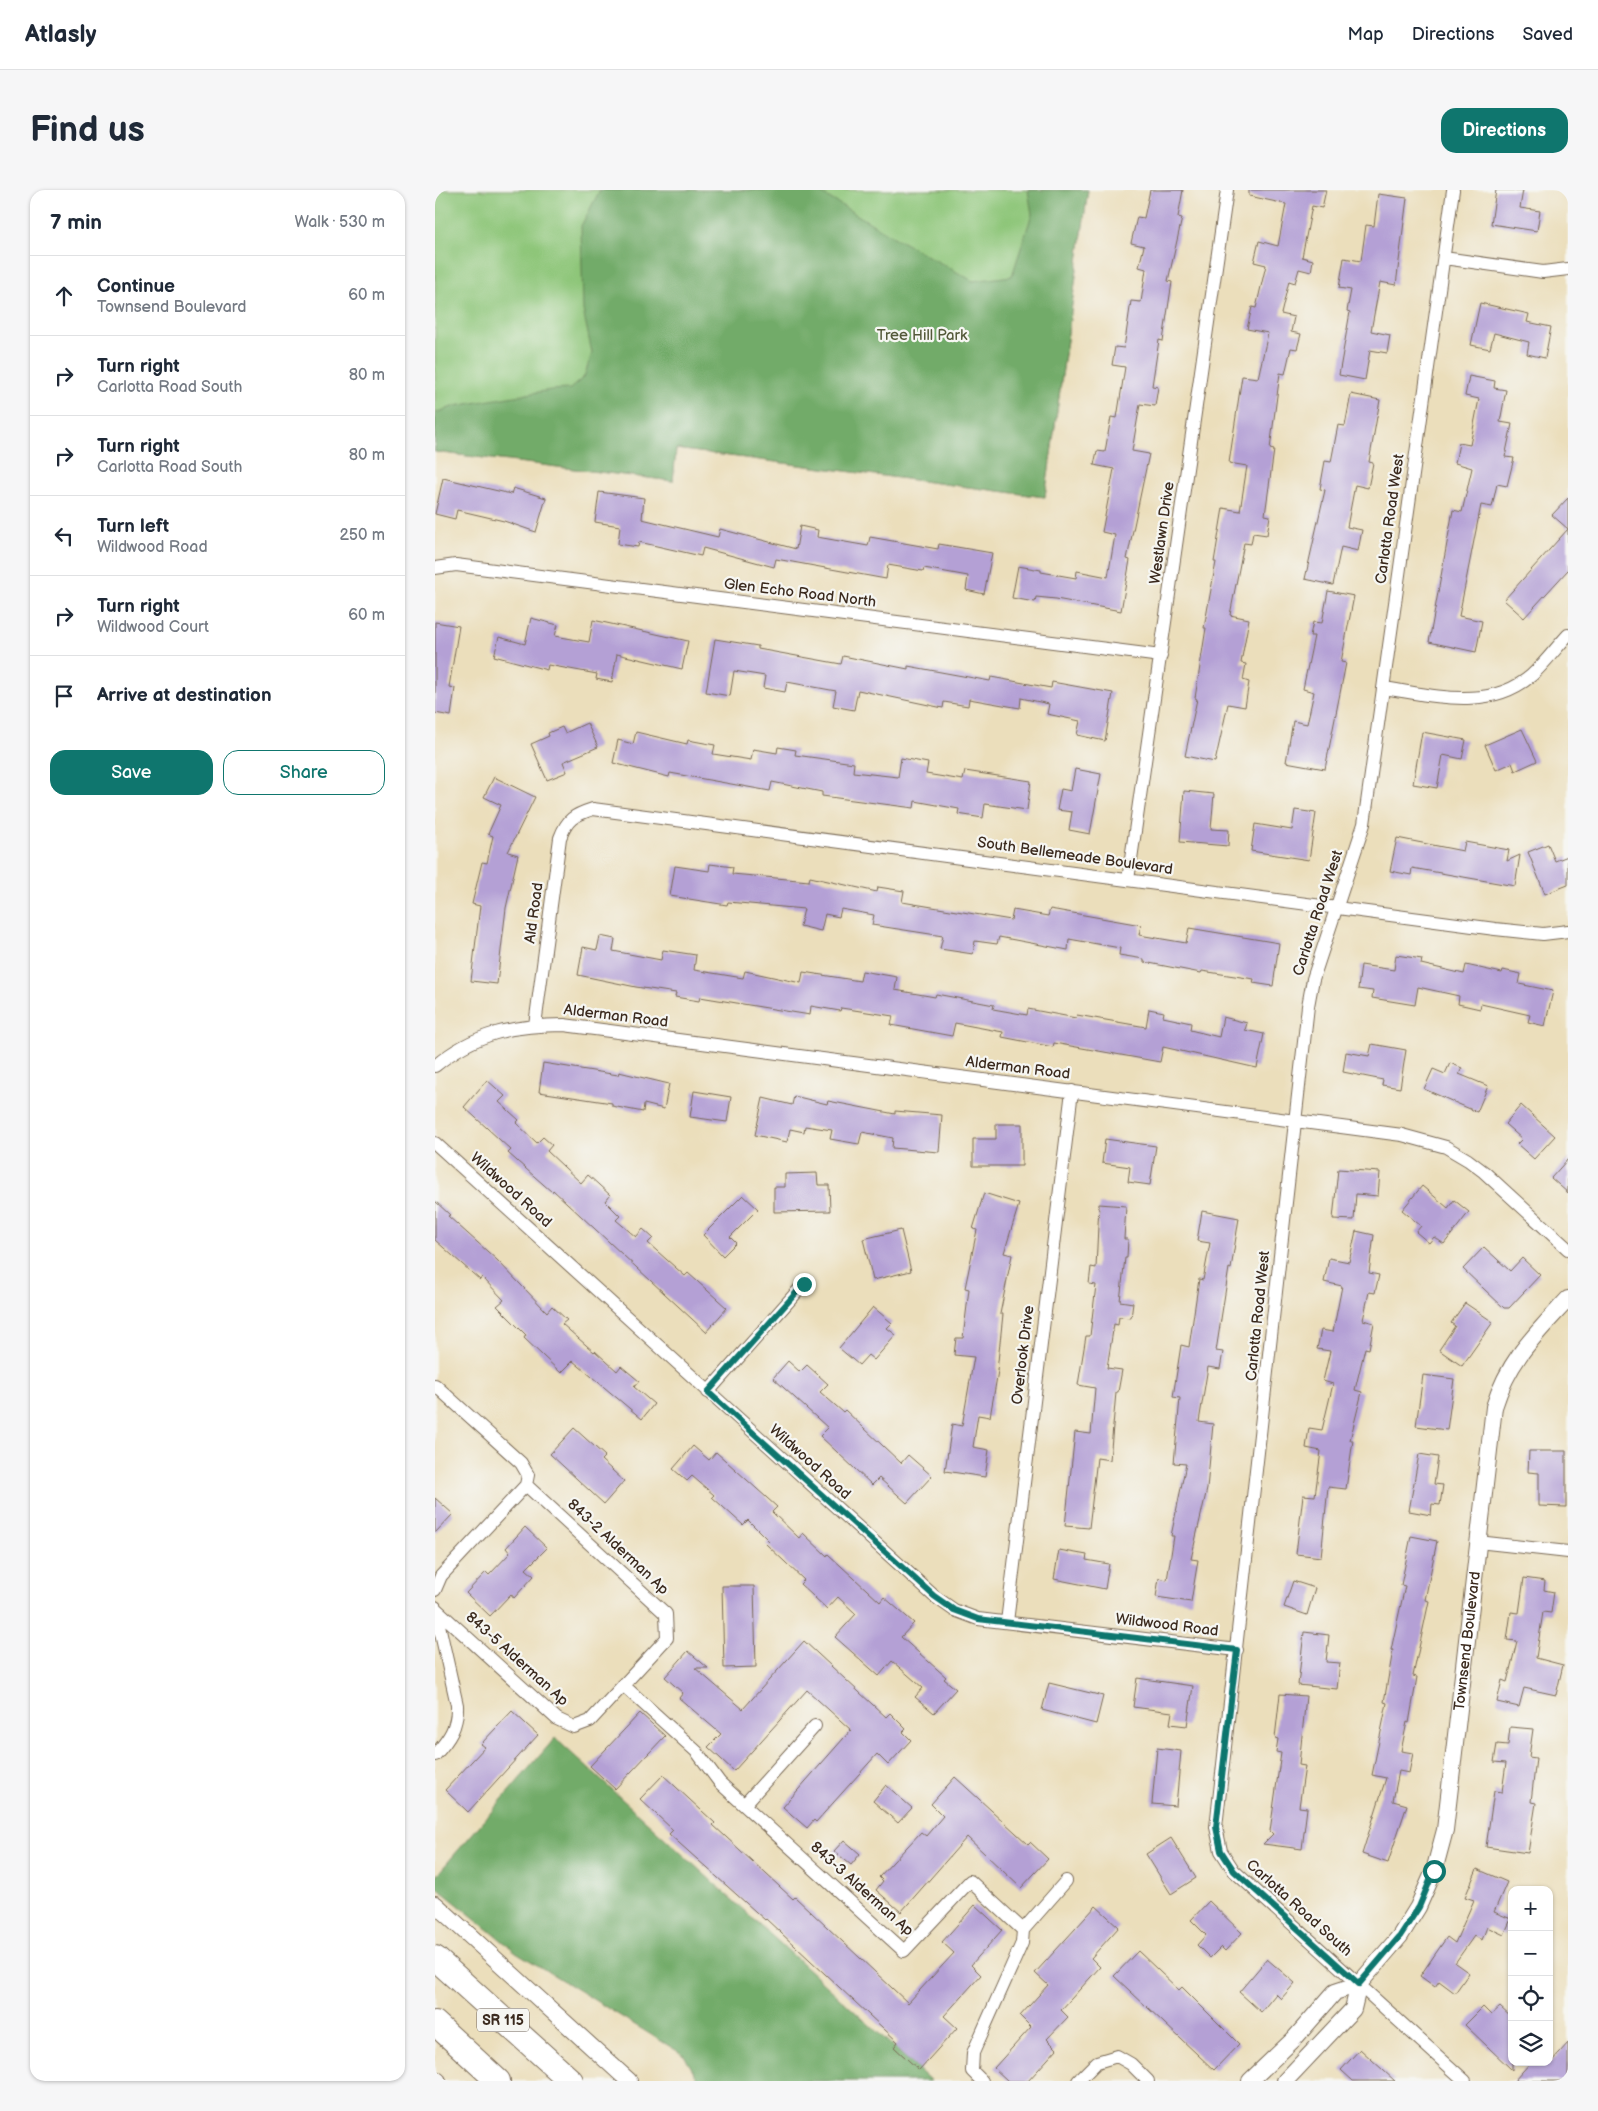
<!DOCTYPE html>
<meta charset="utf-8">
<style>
body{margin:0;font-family:"Balsamiq Sans",sans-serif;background:#f6f6f7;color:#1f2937}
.controls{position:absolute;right:15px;bottom:15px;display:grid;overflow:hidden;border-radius:10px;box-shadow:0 1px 4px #0004}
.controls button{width:45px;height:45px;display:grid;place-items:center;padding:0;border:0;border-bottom:1px solid #e0e1e3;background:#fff;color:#1f2937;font:25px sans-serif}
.stop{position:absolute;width:15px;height:15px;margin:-11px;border:4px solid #0f766e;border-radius:50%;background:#fff}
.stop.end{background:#0f766e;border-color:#fff;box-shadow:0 1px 5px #0008}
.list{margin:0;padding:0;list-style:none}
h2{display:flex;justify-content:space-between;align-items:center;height:65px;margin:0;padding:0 20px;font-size:21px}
h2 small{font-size:16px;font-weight:400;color:#747a83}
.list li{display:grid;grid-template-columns:32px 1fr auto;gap:15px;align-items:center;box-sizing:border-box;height:80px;padding:0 20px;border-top:1px solid #e0e1e3}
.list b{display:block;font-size:19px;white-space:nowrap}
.list p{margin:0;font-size:16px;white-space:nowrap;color:#747a83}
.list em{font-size:16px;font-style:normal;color:#747a83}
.actions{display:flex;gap:10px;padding:15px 20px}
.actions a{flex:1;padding:11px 0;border:1px solid #0f766e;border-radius:15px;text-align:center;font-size:18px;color:#0f766e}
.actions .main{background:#0f766e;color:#fff}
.icon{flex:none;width:28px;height:28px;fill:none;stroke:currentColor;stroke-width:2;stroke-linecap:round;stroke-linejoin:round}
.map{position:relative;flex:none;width:1133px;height:1891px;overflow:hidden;border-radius:15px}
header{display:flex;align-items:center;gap:30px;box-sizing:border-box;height:70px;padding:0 25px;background:#fff;border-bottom:1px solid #e0e1e3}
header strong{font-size:24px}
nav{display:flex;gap:28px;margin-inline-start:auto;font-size:18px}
.intro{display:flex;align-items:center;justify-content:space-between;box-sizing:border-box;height:120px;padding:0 30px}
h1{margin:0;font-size:35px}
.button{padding:12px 22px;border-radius:15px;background:#0f766e;color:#fff;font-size:18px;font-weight:700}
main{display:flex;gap:30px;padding:0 30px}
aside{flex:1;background:#fff;border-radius:15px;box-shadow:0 1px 4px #0004}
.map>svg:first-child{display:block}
</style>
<header>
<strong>Atlasly</strong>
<nav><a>Map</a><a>Directions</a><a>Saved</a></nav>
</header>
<div class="intro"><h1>Find us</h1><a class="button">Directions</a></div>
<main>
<aside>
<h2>7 min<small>Walk · 530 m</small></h2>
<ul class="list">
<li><svg class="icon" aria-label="ahead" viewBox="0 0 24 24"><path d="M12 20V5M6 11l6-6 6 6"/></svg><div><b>Continue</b><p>Townsend Boulevard</p></div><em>60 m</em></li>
<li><svg class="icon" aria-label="right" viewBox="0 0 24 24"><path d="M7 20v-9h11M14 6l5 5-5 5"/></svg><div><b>Turn right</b><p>Carlotta Road South</p></div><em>80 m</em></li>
<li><svg class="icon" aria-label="right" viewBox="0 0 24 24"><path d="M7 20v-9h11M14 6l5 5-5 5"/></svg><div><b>Turn right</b><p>Carlotta Road South</p></div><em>80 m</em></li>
<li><svg class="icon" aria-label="left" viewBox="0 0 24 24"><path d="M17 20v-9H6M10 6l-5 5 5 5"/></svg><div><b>Turn left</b><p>Wildwood Road</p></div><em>250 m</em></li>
<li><svg class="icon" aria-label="right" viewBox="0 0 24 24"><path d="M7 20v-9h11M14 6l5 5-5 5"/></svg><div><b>Turn right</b><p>Wildwood Court</p></div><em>60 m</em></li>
<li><svg class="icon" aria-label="arrive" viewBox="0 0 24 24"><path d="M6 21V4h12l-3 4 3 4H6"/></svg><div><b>Arrive at destination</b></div></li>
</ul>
<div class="actions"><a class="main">Save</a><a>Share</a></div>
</aside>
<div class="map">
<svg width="1133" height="1891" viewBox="0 0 1133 1891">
<rect width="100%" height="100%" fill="#f6f6f2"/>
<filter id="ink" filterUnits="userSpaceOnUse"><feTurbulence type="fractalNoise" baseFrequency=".02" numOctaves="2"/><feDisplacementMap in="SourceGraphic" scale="10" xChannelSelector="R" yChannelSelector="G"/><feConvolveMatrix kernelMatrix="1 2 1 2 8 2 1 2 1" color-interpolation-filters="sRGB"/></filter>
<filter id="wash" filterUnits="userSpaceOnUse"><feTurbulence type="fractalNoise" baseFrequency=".0096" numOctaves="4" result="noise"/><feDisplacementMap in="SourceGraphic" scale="20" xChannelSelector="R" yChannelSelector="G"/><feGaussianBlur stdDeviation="1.12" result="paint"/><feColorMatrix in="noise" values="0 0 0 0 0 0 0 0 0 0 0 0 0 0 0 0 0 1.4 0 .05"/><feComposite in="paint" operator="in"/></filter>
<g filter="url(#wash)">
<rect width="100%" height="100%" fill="#ebdebb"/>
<!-- green -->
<path fill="#8ec679" stroke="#64784c" d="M0,0H653L610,307L241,259L238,291L0,262Z"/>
<!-- forest -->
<path fill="#72ab69" stroke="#566a44" d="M165,0H381L457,46L538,91L577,86L597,24L593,0H653L610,307L241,259L238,291L0,262V223L20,216L116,200L135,199L149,187L157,163L148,120L146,36Z
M120,1548L496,1891H264L249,1865L81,1762L0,1696V1687Z"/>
<g id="blocks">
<!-- building -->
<path fill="#b4a0d5" d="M715,0H748L743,27L747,28L733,91L737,92L728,151L724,150L717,196L723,197L720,216L705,214L697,261L714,264L692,369L695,370L686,421L621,409L601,407L600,412L577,408L583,376L606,380V382L641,388L642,381L673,387L680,345L667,342L679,279L659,275L662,261L670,262L676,227L682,228L690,177L677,175L680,157L689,158L696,111L706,112L711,79L704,77L709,56L696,53L702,27L709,28Z
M814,0H891L887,18L877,16L867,67L878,70L876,82L864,79L860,93L854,91L846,124L859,127L856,142L866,144L862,159L856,158L850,184L845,183L835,259L839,260L830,325L835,326L832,345L818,343L816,354L809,353L795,425L814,429L806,473L811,474L808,490L814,492L810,517L793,514L780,572L750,566L762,509L760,508L771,438H769L781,372H779L788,318L805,321L812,276L794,273L807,186L823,188L833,143L812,139L817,117L821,118L831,75L819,72L824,51L843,56L851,14L814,6Z
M1061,0H1088L1085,18L1105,21L1102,41L1056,34Z
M943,4L972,8L961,95L945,92L936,141L955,145L952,163L935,160L930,190L904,185L915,122L912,121L916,100L904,98L909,68L926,71L931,35L939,36Z
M1045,113L1094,124L1092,132L1116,137L1110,168L1092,164L1094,152L1059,143L1055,159L1036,155Z
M1034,186L1060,191L1059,198L1071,200L1065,232L1077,234L1070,267L1079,268L1072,296L1062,294L1057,317L1046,315L1024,426L1047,431L1041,462L994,452L1018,320L1027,322L1037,278L1020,273L1024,253L1035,255L1044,209L1030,206Z
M916,204L945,210L934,272L938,273L933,298L920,295L912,337L927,340L923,361L906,357L898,395L870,389L890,300L885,299L890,271L896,272L903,235L910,236Z
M8,288L76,304L78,298L111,308L101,342L69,331L22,320L20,329L0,324Z
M164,302L209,308L207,329L283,347L285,339L361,359L365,336L383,340L382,347L433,356L435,347L503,359L504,354L557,363L549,404L531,400L533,386L489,378L488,381L453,375L451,389L341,369L339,377L268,358L266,366L204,352L203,357L183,354L185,336L160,332Z
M1133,308V339L1117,325Z
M1133,339V380L1089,428L1069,410Z
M893,401L919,406L906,472L911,473L890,579L851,572L858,531L872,534L879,502L868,499L879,446H875L878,432L887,433Z
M96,428L123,435L120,446L154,452L158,430L253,451L247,479L182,464L177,492L161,489L162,484L113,475L112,480L59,466L64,447L90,454Z
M0,432L24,436L14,497L20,498L16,526L0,523Z
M280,449L323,456V459L406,474L408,466L473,479V476L555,491L556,487L616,498L617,492L678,503L670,551L642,545L645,531L612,524L614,514L586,508L585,518L534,509L533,516L509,512L508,518L423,500L419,520L398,516L401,501L352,492L350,502L328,498L330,486L299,481L295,506L271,502Z
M152,533L163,557L128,572L132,582L112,590L96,554L114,546L113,543L127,537L130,543Z
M1087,539L1102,571L1080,581L1077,573L1061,580L1050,555Z
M201,542L252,554L253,550L280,555L278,564L316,570L318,559L342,563L343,557L361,560L360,565L419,573L418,582L463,587L466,568L493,573L491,584L528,590L530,581L596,591L592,620L550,614L548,628L523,624L524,619L480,611L479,618L387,606V602L337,592L335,601L235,583L234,587L178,573L183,550L198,554Z
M987,542L1031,550L1027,569L1008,565L1002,598L978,594Z
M640,579L666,584L655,644L634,640L637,622L622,620L626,599L636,601Z
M59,587L100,607L73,662L83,665L71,718L62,794L36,791L45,716L37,714L47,672L52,673L58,646L53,644L66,615L49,607Z
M749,601L779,604L776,639L794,640L793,656L745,652Z
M860,620L881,623L874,670L816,661L820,634L857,640Z
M962,648L1028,661L1030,652L1074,660L1072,671L1085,665L1080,696L977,678L976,685L955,681Z
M1113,654L1120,671L1133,666V695L1110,704L1093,662Z
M275,674L298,677L297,684L374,691L375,687L442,702L443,697L469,701L467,712L576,730L578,720L613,726L615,719L706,735L704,745L751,753L754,738L844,753L838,796L818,793L819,789L767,781L766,783L709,772V769L684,765L685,758L634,749L633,760L564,747L562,754L540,751L538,764L505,759L508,746L437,735L439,725L406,719L404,727L390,724L386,741L365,736L369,719L293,712L292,715L235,706L240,676L274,681Z
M165,746L180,749L178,761L226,770L228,760L261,765L259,780L308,788L310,781L366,793L368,782L425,791L427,781L462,787L460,800L500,807L501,804L559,815L558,819L592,825L593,819L641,828L642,825L711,837L714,819L729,822L728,827L756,833L755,840L784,847L788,827L812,833L810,840L829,844L822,878L728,857L725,872L619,853L618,857L567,847L568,842L520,833L517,846L456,835L458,826L406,818L405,821L376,816L375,825L265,807L264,811L240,807L241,803L201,797L143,785L148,757L162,760Z
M961,765L987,769L986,774L1029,784L1031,775L1067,783L1068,780L1086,784L1084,794L1118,801L1110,836L1093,832L1095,825L1046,814L1045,819L1023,814L1024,806L983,797L980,815L937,808L938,801L923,799L926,775L959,780Z
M937,854L971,860L965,898L947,895L948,890L908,882L911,862L934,866Z
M108,873L183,885L184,882L234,894L229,919L209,914L208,922L177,916V913L104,902Z
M1015,873L1027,878L1024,884L1053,896L1042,922L989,899L998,879L1010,884Z
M52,890L70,906L64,912L84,930L81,933L102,953L108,947L117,955L112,961L146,993L153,985L175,1005L170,1011L185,1026L181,1030L201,1047L208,1039L218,1048L213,1053L250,1086L253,1083L292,1118L271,1142L118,1000L117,1002L73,963L76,960L29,917Z
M259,901L296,907L292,932L255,927Z
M359,906L392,914L393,911L460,924V921L507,925L504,962L457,958L458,948L427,942L424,954L395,949L397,940L370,936L369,942L355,939L352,952L320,945L328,908L357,915Z
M1086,915L1120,946L1099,969L1082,954L1087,949L1070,934Z
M561,934H587V976H538V949H561Z
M670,949L721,956L715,995L693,992L695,977L667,973Z
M1133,969V1003L1116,988Z
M903,979L945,982L943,1006L921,1004L919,1030L898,1029Z
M382,983L383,995H394L395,1021L339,1022V997H350V984Z
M987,996L1013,1018L1019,1010L1034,1022L1009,1054L999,1047L994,1053L981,1042L986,1036L967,1020Z
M549,1003L584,1014L569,1063L577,1065L565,1124H568L562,1181H563L555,1227L543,1225L538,1257L554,1260L550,1287L510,1281L517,1234L527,1236L539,1167L519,1165L521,1148H528L534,1099L530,1098L542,1040L538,1039Z
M308,1005L323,1019L295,1047L301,1053L288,1066L268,1045Z
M0,1011L15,1025L13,1026L62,1070L112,1122L117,1116L132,1130L127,1134L159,1162L160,1161L182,1181L186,1176L204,1191L199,1197L219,1214L207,1229L138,1171L126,1183L89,1148L91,1145L62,1116L69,1110L47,1087L45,1090L0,1050Z
M664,1014L691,1016L689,1049H693L692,1068H690L685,1111L698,1113L696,1128L684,1127L683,1135L679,1134L672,1178L687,1180L683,1202H681L675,1270L662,1268L654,1338L630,1336L640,1242L656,1244L660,1198L643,1195L651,1146H655L661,1095L654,1094L656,1077L661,1078Z
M767,1021L804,1028L796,1079L794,1078L781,1161L788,1162L785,1179L773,1177L764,1232L778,1234L772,1299L756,1369L763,1370L756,1412L721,1407L724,1388L732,1390L739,1346H736L751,1274L739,1273L745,1208L738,1207L746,1155L754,1157L764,1089L768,1090L775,1053L762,1051Z
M466,1040L476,1081L438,1090L428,1049Z
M921,1041L939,1045L934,1083L944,1085L940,1103L934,1102L928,1130L939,1133L934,1159L930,1158L920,1200L927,1202L915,1250H918L911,1299L893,1297L886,1367L861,1364L868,1305L880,1306L886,1261L871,1258L874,1238L887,1240L898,1194L888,1191L895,1161L882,1159L886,1140L898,1142L907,1096L889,1092L894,1068L914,1072Z
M1049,1057L1075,1081L1087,1068L1105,1085L1074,1118H1069L1028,1079Z
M1030,1113L1058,1132L1027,1176L1004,1160L1020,1136L1016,1133Z
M438,1117L457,1133L452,1138L461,1145L439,1170L433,1165L424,1175L404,1158Z
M353,1171L365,1182L372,1175L393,1194L385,1202L408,1222L410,1220L466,1273L473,1265L497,1286L472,1313L444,1288L437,1295L385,1246L393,1238L338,1188Z
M988,1185L1019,1189L1012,1240L981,1236Z
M139,1238L170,1266L166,1270L189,1291L169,1314L115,1264Z
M258,1256L274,1270L281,1262L342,1317L337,1322L364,1348L368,1343L392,1366L393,1364L445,1412L449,1407L479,1433L466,1447L511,1487L509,1489L521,1499L499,1523L480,1507L488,1498L457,1471L444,1486L400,1447L421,1424L403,1407L392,1419L365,1394L369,1390L331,1354L334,1351L313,1330L308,1335L277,1307L279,1305L257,1286L252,1291L238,1279Z
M1094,1261H1131V1317L1104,1316V1283L1093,1282Z
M984,1264L1003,1267L999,1294L1008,1295L1005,1315L997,1314L996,1325L974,1321Z
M0,1308L18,1324L0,1343Z
M90,1337L112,1358L91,1379L99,1386L79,1408L76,1404L55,1426L31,1403L51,1382L54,1385L75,1363L71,1358Z
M976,1346L1002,1351L990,1410L994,1411L978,1486L982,1487L974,1533L972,1532L966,1561L978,1563L974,1583L964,1581L958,1611L972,1615L953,1673L927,1664L951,1588L937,1585L952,1513L949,1512L958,1460H956L970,1396L966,1395Z
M624,1360L652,1365L651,1370L674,1374L670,1399L619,1389Z
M1089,1388L1110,1391L1109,1400L1119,1402L1116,1423L1108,1422L1101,1468L1128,1475L1121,1505L1089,1498L1084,1517L1062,1512L1067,1490L1072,1492L1082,1451L1072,1450L1076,1422L1084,1423Z
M858,1391L880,1398L872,1425L849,1417Z
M287,1396H319L321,1477L289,1478Z
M869,1442L894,1445L891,1472L905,1473L902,1499L863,1495Z
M369,1451L451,1527L455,1523L471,1539L468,1542L476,1550L453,1575L442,1564L381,1632L379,1630L372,1638L348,1617L416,1540L372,1500L299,1581L273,1557L286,1544L244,1508L248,1503L230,1487L253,1461L273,1478H260L308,1519Z
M702,1488L758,1496L752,1536L735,1534L737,1522L698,1517Z
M614,1493L668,1506L661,1534L607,1520Z
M845,1504L871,1506L864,1575L870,1576L864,1617L872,1618L867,1659L828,1654L838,1644L835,1641L846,1563L841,1562L843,1549L840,1548Z
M77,1521L103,1545L33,1622L10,1600L50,1557L46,1554Z
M205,1523L230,1546L180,1599L155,1576Z
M1075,1537L1098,1539L1094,1567L1101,1568L1096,1612L1101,1613L1093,1663L1051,1657L1059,1601L1067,1602L1071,1573L1059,1572L1062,1554L1073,1555Z
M722,1558L746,1561L741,1616L717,1614Z
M228,1585L280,1633L278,1635L358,1709L360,1707L473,1813L519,1763L507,1752L540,1715L567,1740L536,1775L546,1785L509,1826L522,1838L484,1880L459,1857L463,1852L331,1729L330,1730L234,1644L238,1640L205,1609Z
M520,1587L593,1654L595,1652L613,1669L586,1698L532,1647L466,1722L441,1700L448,1691L444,1687L486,1642L491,1646L508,1626L496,1614Z
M451,1595L477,1618L463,1633L438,1611Z
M736,1648L761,1688L736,1704L711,1664Z
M409,1650L425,1664L416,1675L399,1661Z
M1042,1679L1072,1692L1059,1722L1076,1729L1069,1745L1052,1737L1047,1750L1039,1746L1020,1773L1034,1783L1020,1803L1004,1791L1000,1797L985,1786L1012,1747L1020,1753L1039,1710L1030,1707Z
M774,1711L807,1743L790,1761L786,1757L775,1768L762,1755L771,1745L756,1730Z
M661,1716L684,1737L656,1768L665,1777L626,1820L633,1827L612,1849L622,1859L593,1891H573L559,1878L596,1837L585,1826L613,1795L600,1783Z
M703,1761L744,1800L747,1797L804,1854L779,1880L679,1786Z
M832,1769L860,1793L846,1809L841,1804L826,1822L804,1802Z
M1048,1817L1056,1825L1065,1817L1077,1828V1880L1030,1835Z
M1133,1853V1891H1079L1096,1872H1116Z
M925,1859L960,1891H918L906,1880Z"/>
</g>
</g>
<g filter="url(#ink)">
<use href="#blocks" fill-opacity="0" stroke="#796955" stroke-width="1"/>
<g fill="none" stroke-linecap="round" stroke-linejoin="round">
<defs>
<path id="minor" d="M1018,0L929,634L878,789L873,816L781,1637L786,1661L799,1681L1030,1891
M1009,68L1108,82L1133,79
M0,378L21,375L726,466
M948,498C997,505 1055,522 1097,485C1110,473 1121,458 1133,445
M693,690L792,0
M100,835L125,648C132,629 139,625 158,619L1060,739L1108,744L1133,741
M0,876C39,843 79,835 129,835L967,945L1011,957L1033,970L1049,982L1133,1059
M0,953L499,1406L519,1420L543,1429L802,1460
M0,1195L86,1273L93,1285L91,1295
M273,1202L369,1094
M1043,1352L1133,1362
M0,1400L6,1386L91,1295
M0,1418L122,1529L139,1537L155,1531L232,1448L231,1424L91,1295
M572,1432L637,901
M188,1495L262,1562L285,1593L309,1615L469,1761L535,1691L588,1740L587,1753L538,1863L537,1881L547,1891
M0,1565C14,1549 23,1537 22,1515L0,1417
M309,1615L380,1536
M588,1740L631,1691
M643,1891L662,1872L682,1866L696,1874L713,1891"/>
<g id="tertiary">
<path d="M0,1714L194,1891"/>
<path d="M0,1889L3,1891"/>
<path d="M815,1891L859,1849L900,1802L924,1794"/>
<path id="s1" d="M850,1891L918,1819L924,1794L965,1746L983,1717L999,1681L1010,1640L1059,1217C1074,1169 1100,1145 1133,1109"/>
</g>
<path id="motorway" d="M0,1768L136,1891
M0,1833L63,1891"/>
</defs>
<!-- minor casing -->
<use href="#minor" stroke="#796955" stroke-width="14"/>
<!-- tertiary casing -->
<use href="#tertiary" stroke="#796955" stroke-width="18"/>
<!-- motorway casing -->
<use href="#motorway" stroke="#796955" stroke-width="26"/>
<!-- minor -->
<use href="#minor" stroke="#fff" stroke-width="12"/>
<!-- tertiary -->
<use href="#tertiary" stroke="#fff" stroke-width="16"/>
<!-- motorway -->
<use href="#motorway" stroke="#fff" stroke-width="24"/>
</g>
</g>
<g fill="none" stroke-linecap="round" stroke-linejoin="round" filter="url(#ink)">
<!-- route -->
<path stroke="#0f766e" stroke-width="6" d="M369,1094L273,1202L499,1406L519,1420L543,1429L802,1460L781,1637L786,1661L799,1681L924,1794L965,1746L984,1717L999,1681"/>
</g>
<g text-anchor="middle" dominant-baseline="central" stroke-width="4.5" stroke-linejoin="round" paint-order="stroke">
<!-- shield labels -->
<rect fill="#f6f6f2" stroke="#73675e" stroke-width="1" x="42" y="1818.5" width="52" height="23" rx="4"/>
<g font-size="14" font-weight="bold" fill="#3b2a1e">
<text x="68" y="1830">SR 115</text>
</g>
<!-- park labels -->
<g font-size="15" fill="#545939" stroke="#f6f6f2">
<text x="487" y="145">Tree Hill Park</text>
</g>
<!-- street labels -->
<g font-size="15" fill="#3b2a1e" stroke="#f6f6f2">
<text transform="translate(955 329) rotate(-82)">Carlotta Road West</text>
<text transform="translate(727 343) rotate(-82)">Westlawn Drive</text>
<text transform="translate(365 403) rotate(7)">Glen Echo Road North</text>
<text transform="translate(640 666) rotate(8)">South Bellemeade Boulevard</text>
<text transform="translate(99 723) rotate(-82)">Ald Road</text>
<text transform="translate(883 723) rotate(-72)">Carlotta Road West</text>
<text transform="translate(181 826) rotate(7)">Alderman Road</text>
<text transform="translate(583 878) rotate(7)">Alderman Road</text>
<text transform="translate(76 1000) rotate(42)">Wildwood Road</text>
<text transform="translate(823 1126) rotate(-84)">Carlotta Road West</text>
<text transform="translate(588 1165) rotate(-83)">Overlook Drive</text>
<text transform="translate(375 1272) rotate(42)">Wildwood Road</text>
<text transform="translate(183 1357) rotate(43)">843-2 Alderman Ap</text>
<text transform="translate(732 1435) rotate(7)">Wildwood Road</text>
<text stroke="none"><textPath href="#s1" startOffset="494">Townsend Boulevard</textPath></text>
<text transform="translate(82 1469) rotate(42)">843-5 Alderman Ap</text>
<text transform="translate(427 1699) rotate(42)">843-3 Alderman Ap</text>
<text transform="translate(864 1718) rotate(42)">Carlotta Road South</text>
</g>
</g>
</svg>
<div class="controls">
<button>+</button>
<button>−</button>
<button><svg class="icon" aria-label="locate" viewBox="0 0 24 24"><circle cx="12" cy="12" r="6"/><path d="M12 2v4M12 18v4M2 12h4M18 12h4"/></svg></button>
<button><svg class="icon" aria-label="layers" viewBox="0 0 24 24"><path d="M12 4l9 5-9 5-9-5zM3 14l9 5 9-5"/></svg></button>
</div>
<div class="stop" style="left:999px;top:1681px"></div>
<div class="stop end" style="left:369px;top:1094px"></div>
</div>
</main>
